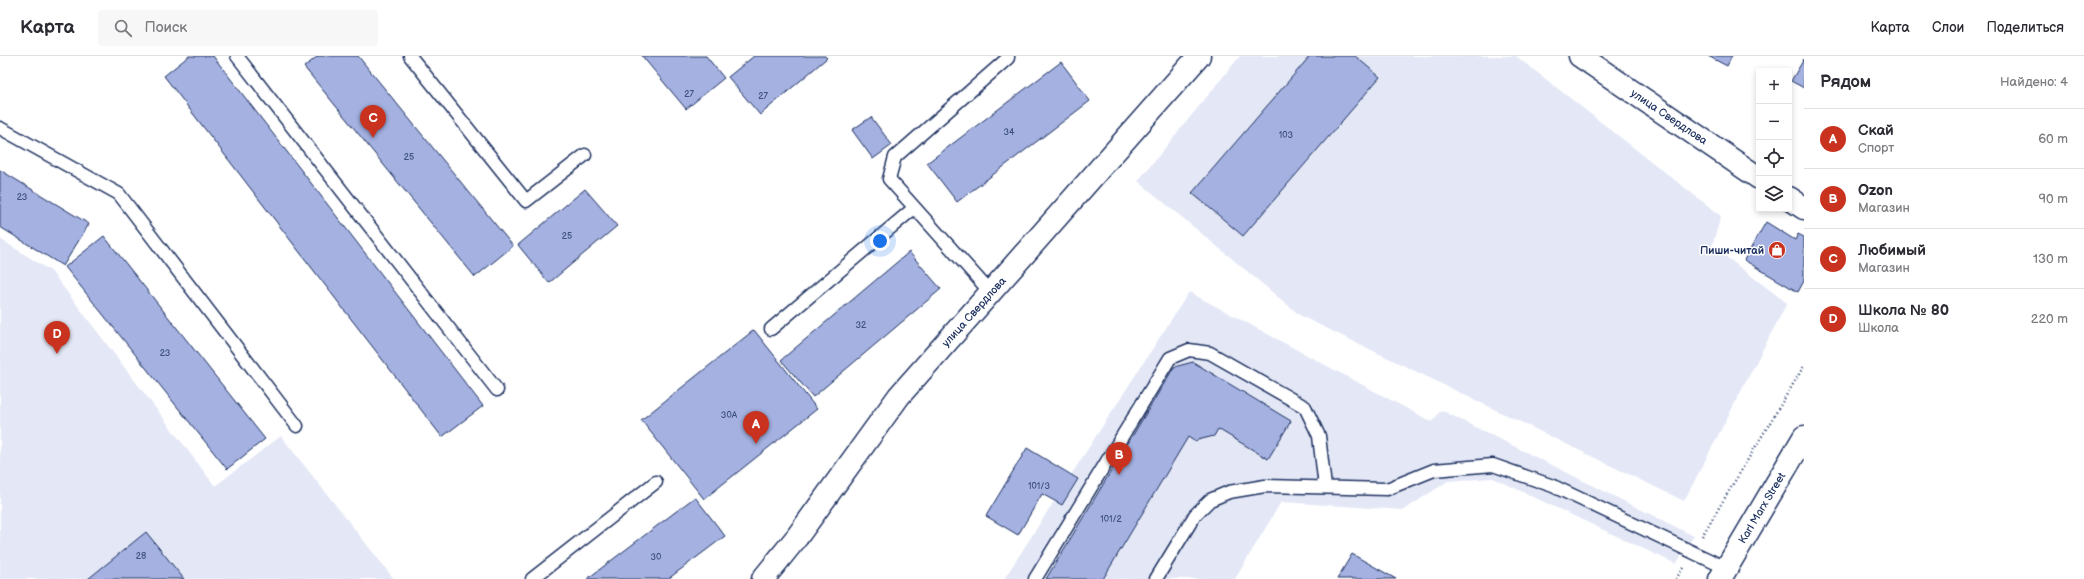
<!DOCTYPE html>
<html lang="ru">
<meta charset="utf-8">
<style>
body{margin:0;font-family:"Balsamiq Sans",sans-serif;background:#f7f7f7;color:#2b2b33}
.controls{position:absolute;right:12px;top:12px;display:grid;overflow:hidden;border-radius:4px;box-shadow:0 2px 6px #0003}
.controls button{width:36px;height:36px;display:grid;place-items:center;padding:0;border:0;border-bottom:1px solid #e1e1e2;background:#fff;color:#2b2b33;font:20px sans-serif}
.you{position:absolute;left:880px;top:185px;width:14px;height:14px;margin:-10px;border:3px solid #fff;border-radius:50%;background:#1a73e8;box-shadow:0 0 0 6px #1a73e833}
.badge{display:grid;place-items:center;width:26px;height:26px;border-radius:50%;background:#c8321e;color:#fff;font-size:13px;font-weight:700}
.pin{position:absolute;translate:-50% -33px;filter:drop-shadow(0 1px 2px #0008)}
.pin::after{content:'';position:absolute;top:21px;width:14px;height:12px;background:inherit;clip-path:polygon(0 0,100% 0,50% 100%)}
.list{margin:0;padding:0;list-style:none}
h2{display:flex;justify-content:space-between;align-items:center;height:52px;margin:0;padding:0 16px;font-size:17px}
h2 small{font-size:13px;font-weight:400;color:#7c7c81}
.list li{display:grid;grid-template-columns:26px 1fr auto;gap:12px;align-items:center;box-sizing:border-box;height:60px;padding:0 16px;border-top:1px solid #e1e1e2}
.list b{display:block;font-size:15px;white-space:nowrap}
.list p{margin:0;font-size:13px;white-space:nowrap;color:#7c7c81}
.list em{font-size:13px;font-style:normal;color:#7c7c81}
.icon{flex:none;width:22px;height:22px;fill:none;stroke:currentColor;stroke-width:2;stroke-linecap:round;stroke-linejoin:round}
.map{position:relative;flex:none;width:1804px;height:523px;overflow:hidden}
header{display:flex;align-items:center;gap:24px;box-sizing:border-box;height:56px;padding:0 20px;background:#fff;border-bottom:1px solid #e1e1e2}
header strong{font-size:19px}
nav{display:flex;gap:22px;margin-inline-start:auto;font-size:14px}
.search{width:280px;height:36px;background:#f7f7f7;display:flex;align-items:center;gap:10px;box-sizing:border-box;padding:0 14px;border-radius:4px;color:#7c7c81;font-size:15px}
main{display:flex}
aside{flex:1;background:#fff}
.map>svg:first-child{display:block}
</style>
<header>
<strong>Карта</strong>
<div class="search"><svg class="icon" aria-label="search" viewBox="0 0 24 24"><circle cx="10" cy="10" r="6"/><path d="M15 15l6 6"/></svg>Поиск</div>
<nav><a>Карта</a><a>Слои</a><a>Поделиться</a></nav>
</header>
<main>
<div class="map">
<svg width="1804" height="523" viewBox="0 0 1804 523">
<rect width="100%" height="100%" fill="#fff"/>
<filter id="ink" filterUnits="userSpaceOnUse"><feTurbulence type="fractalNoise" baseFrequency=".025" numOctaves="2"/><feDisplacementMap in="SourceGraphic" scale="8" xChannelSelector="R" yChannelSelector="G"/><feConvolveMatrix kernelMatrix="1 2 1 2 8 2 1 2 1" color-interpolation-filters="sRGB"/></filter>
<g filter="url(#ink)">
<!-- built -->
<path fill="#e4e8f6" d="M1240,0H1516L1721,160L1712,190L1787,247L1684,445L1301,260L1138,125Z
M0,183L51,215L215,430L281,380L394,523H0Z
M1189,236L1432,366L1441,354L1694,480L1676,508L1493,422L1448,425L1404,454L1281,446L1235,523H1004Z"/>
<!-- building -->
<path fill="#a4b1e1" stroke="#1b2f5e" d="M189,0H213L483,350L442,381L164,20Z
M318,0H358L513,190L475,221L304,11Z
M642,0H706L724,22L686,53Z
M754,0H825L827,2L760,59L728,21Z
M1310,0H1355L1380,21L1243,180L1192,137Z
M1708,0H1732L1727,10Z
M1804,3V32L1791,25Z
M1061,6L1090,45L957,146L927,107Z
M871,61L892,89L873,103L852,74Z
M0,114L89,168L63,210L0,171Z
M585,133L617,170L549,227L518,189Z
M1766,166L1795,184L1798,178L1804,181V225L1798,236L1744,204Z
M104,180L265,383L227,413L65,211Z
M909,196L941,233L813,341L781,304Z
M754,274L817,353L704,443L641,364Z
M1193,306L1291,365L1268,403L1218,373L1214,380L1194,385L1188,381L1103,523H1046L1174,311Z
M1027,392L1078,423L1062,449L1042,438L1018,479L986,460Z
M695,441L725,480L668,523H587Z
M146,476L184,523H88Z
M1352,498L1396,523H1337Z"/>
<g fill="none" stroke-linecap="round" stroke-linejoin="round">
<defs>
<path id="service" d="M237,0L497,334
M410,0L526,145L585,99
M0,72L119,138L297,370
M991,237L889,123L895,101L1008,2V0
M771,273L914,152
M532,523L656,426
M1035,523L1170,302L1189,294L1210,297L1305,351L1319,380L1325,431
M1156,523L1195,459L1210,444L1229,436L1265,430L1387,433L1434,414L1493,409L1553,430L1726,512"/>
<path id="minor" d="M1580,0L1759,122
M1789,142L1804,152
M763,523L797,481L899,340L1199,0"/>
<path id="trunk" d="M1720,523L1804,381"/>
</defs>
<!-- service casing -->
<use href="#service" stroke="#1b2f5e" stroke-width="15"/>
<!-- minor casing -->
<use href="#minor" stroke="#1b2f5e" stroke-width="25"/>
<!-- trunk casing -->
<use href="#trunk" stroke="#1b2f5e" stroke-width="25"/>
<!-- path -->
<path stroke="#1b2f5e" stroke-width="2.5" stroke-dasharray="1 3" stroke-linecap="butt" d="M1702,480L1804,310
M1676,523L1683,512"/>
<!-- service -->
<use href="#service" stroke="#fff" stroke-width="12"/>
<!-- minor -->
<use href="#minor" stroke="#fff" stroke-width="22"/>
<!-- trunk -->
<use href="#trunk" stroke="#fff" stroke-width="22"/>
</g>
</g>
<!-- icons -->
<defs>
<symbol id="shop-disc" viewBox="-11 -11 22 22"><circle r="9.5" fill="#c8321e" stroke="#fff"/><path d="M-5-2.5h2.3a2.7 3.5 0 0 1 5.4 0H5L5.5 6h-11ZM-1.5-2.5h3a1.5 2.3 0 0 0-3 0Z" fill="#fff"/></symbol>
</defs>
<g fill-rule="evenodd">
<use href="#shop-disc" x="1767" y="184" width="20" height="20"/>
</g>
<g text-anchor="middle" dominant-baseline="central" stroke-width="3" stroke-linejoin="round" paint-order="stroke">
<!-- number labels -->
<g font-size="9" fill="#3d507f">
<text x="689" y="38">27</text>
<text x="763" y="40">27</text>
<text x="1009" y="76">34</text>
<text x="1286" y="79">103</text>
<text x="409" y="101">25</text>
<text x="22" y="141">23</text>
<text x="567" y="180">25</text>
<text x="861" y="269">32</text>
<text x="165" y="297">23</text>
<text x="729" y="359">30А</text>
<text x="1039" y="430">101/3</text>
<text x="1111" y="463">101/2</text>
<text x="141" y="500">28</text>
<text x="656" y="501">30</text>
</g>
<!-- street labels -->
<g font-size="11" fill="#1b2f5e" stroke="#fff">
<text transform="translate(1669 61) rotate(34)">улица Свердлова</text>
<text transform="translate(974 256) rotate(-48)">улица Свердлова</text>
<text transform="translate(1762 452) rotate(-59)">Karl Marx Street</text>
</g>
<!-- poi labels -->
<g font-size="11" font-weight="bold" fill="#1b2f5e" stroke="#fff" text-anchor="end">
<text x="1764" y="194">Пиши-читай</text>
</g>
</g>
</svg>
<div class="controls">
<button>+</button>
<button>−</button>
<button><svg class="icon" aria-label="locate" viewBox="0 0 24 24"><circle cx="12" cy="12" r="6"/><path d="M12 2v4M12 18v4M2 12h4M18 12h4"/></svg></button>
<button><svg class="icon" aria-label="layers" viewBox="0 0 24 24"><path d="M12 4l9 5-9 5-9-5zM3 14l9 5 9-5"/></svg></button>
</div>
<div class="you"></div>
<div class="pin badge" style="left:756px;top:388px">A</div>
<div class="pin badge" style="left:1119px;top:419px">B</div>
<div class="pin badge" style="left:373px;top:82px">C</div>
<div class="pin badge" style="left:57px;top:298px">D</div>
</div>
<aside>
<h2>Рядом<small>Найдено: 4</small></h2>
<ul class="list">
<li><span class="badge">A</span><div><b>Скай</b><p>Спорт</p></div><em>60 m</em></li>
<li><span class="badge">B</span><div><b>Ozon</b><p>Магазин</p></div><em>90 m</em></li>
<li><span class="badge">C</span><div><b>Любимый</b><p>Магазин</p></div><em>130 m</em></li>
<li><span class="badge">D</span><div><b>Школа № 80</b><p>Школа</p></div><em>220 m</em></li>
</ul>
</aside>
</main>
